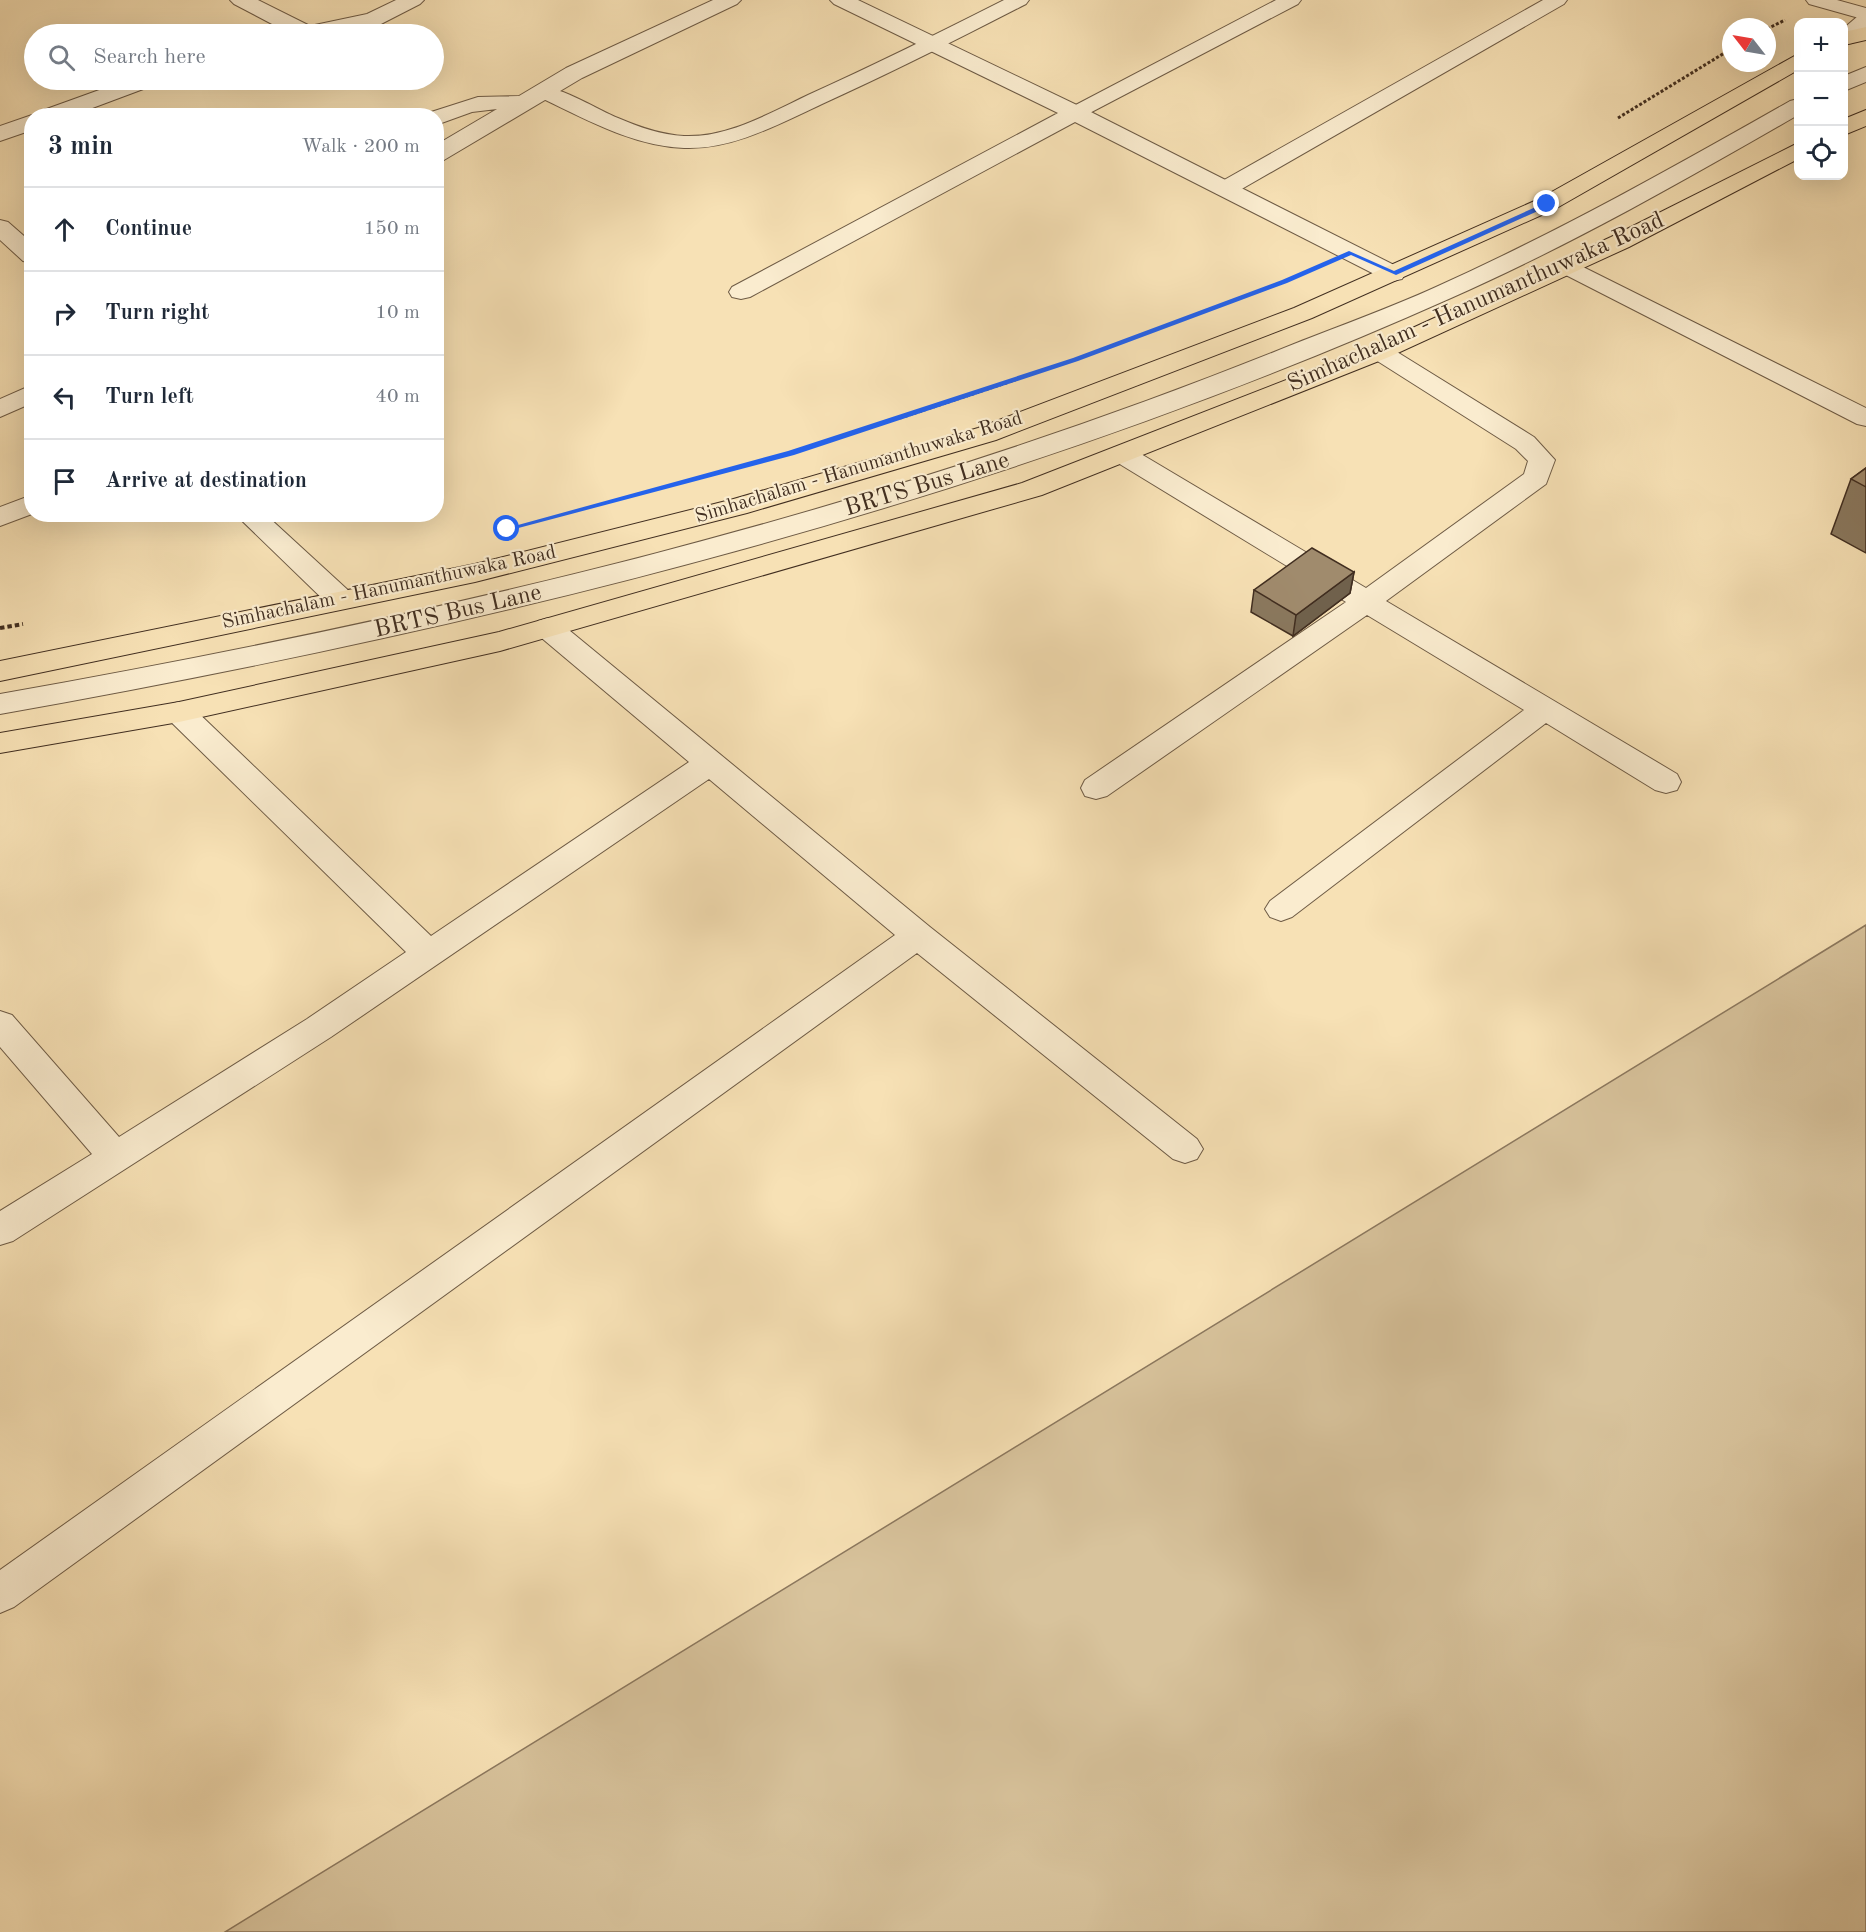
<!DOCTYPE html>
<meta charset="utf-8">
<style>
body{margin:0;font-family:"Old Standard TT",serif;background:#f2f2f3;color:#1f2937}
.controls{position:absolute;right:18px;top:18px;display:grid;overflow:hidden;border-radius:12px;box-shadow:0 6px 24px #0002}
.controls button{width:54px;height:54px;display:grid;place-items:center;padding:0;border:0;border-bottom:2px solid #e0e1e3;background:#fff;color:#1f2937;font:30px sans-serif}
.compass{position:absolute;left:1722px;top:18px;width:54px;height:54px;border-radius:50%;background:#fff;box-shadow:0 6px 24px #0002;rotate:301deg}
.stop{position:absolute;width:18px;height:18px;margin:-14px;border:4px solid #2563eb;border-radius:50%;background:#fff}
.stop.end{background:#2563eb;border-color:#fff;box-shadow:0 2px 6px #0008}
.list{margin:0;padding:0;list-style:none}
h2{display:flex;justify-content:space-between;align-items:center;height:78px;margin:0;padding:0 24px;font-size:26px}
h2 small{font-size:20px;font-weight:400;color:#747a83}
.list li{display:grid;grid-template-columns:39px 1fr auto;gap:18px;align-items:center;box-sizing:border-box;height:84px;padding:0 24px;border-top:2px solid #e0e1e3}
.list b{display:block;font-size:22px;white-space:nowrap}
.list em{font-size:20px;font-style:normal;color:#747a83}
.icon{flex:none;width:33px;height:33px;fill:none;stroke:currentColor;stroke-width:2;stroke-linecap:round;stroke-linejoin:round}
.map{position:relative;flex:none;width:1866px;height:1932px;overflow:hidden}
.search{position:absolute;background:#fff;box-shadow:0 6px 24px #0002;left:24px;top:24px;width:420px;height:66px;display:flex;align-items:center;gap:15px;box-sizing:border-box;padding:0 21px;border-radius:33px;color:#747a83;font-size:22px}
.panel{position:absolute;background:#fff;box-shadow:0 6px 24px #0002;left:24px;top:108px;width:420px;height:414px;border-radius:24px}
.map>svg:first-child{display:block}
</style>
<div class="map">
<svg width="1866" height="1932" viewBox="0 0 1866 1932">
<rect width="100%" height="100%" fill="#f7e1b5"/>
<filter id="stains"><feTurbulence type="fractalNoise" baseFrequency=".00333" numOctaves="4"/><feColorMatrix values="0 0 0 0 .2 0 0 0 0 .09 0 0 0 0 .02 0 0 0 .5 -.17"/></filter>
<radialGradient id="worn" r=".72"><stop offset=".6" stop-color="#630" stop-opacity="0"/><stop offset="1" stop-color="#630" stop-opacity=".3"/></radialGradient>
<!-- green -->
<path fill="#d8c39c" stroke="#8c785e" stroke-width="1.5" d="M1866,925V1932H225Z"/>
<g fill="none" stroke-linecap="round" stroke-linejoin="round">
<defs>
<path id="service" d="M1004,0H1029L1026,4C958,39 891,73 822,104C779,124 732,150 684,148C631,146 582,117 535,95L532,91L535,87C554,82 598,110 618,118C639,127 661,135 684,136C727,138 770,113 808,95C874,65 939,33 1004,0Z
M1276,0H1301L1298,4L1082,117H1068L1065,113L1068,109Z
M1543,0H1567L1564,4L1233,194H1217L1214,189L1217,184Z
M1806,0H1837L1866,8V20L1809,4Z"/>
<path id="minor" d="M230,0H258L310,26L367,14L396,0H424L420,4L381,24L330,34H291L234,4Z
M713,0H741L737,4L582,78L444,160L436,162V145L497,109L472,112L436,125V116H426L428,113L478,97L519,96L566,68Z
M830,0H858L1083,108L1402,269L1405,274L1402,279L1393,281L1384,279L1075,122L750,297L741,299L732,297L729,292L732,287L1058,113L834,4Z
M1866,15V31L1852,43L1844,44V28L1858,16Z
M127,80H157L154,85L71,116H38L41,111Z
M32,115V130L0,141V126Z
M0,220L8,222L32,243V263L23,261L0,240Z
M1567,259L1866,408V426L1857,424L1558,271L1555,266L1558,261Z
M1380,344L1389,347L1534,437L1555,460L1546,484L1386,601L1677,774L1681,782L1677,790L1666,793L1655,790L1546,723L1292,917L1281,921L1270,917L1265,909L1270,901L1524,710L1367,615L1107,796L1096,799L1085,796L1081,788L1085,780L1346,602L1113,460L1109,454L1113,448L1122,446L1131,448L1366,588L1524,474L1528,461L1516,449L1371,357L1367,352L1371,347Z
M32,385V403L0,417V399Z
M32,495V514L0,526V507Z
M235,514H265L350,592L354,599L350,606L340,608L330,606Z
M548,618L558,621L930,927L1197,1139L1203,1149L1197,1159L1185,1163L1173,1159L917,953L14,1607L0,1613V1570L895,935L709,779L331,1037L13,1241L0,1245V1211L92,1154L0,1047V1011L12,1015L119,1137L307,1019L406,952L168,719L164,712L168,705L179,702L190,705L431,936L689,762L538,635L534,628L538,621Z"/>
<path id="tertiary" d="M1866,67V82L1844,91V76Z
M1798,99V115C1685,180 1571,245 1451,298C990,504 496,626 0,714V694C441,616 878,513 1294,344C1342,325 1390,308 1436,287C1558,232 1674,167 1790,101Z"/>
<path id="primary" d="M1866,27V40L1844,45V32Z
M1798,54V70L1555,209L1312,318L996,440L747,513L475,582L0,681V661L475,564L730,500L978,428L1294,308L1539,199Z
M1866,110V126L1844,135V119Z
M1798,143V159L1629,247L1389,357L1042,495L500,651L179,722L0,753V733L179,702L499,632L1022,483L1371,347L1611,237Z"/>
</defs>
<!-- service casing -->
<use href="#service" stroke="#6e5b45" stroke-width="2"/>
<!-- minor casing -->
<use href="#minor" stroke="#6e5b45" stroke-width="2"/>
<!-- tertiary casing -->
<use href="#tertiary" stroke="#6e5b45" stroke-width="2"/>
<!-- primary casing -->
<use href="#primary" stroke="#412e20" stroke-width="2"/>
<!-- path-far1 -->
<path stroke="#412e20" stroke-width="3" stroke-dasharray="3 2" stroke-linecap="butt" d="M1767,29L1785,20
M1618,118L1731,49
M900,418L1018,379"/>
<!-- path -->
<path stroke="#412e20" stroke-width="4" stroke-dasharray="4.5 3" stroke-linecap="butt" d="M0,628L23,624"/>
<!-- service -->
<use href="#service" fill="#faeccf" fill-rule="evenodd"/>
<!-- minor -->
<use href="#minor" fill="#faeccf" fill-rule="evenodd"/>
<!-- tertiary -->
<use href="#tertiary" fill="#faeccf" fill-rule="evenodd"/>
<!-- primary -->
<use href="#primary" fill="#f7e1b5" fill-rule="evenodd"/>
</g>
<!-- wall -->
<path fill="#8a785e" stroke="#412e20" stroke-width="1.5" d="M1866,468V553L1831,534L1851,479Z
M1354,572L1350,593L1293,636L1251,612L1254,590Z"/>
<!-- shaded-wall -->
<path fill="#70614c" stroke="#412e20" stroke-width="1.5" d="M1354,572L1350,593L1293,636L1296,615Z"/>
<!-- building -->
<path fill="#a08b6d" stroke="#412e20" stroke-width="1.5" d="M1866,468V487L1851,479Z
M1312,548L1354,572L1296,615L1254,590Z"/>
<!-- route -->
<path fill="#2563eb" d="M1547,202L1549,206L1396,275L1351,255L1287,283L1078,361L794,455L507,531L503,529L788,451L1073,358L1282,280L1349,251L1394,271Z"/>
<g text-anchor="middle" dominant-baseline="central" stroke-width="4.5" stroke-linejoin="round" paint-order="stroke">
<!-- far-street labels -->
<g font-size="20" fill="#412e20" stroke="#faeccf">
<text transform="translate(859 468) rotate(-17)">Simhachalam - Hanumanthuwaka Road</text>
<text transform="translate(389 588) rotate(-12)">Simhachalam - Hanumanthuwaka Road</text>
</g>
<!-- street labels -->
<g font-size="24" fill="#412e20" stroke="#faeccf">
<text transform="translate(1476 303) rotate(-24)">Simhachalam - Hanumanthuwaka Road</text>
<text transform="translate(927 485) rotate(-17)">BRTS Bus Lane</text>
<text transform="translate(458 612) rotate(-13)">BRTS Bus Lane</text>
</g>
</g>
<rect width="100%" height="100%" filter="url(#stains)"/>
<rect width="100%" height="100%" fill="url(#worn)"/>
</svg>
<div class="controls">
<button>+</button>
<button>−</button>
<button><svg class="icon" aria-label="locate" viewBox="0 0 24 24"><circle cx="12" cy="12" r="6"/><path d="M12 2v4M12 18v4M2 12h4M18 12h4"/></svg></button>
</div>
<svg class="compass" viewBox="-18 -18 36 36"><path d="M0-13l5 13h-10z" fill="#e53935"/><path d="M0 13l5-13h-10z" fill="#747a83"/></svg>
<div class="stop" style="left:507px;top:529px"></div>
<div class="stop end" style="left:1547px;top:204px"></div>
<div class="search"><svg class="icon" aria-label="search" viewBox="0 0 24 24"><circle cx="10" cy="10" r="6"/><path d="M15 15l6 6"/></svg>Search here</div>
<section class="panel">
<h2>3 min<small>Walk · 200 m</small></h2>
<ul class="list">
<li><svg class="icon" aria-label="ahead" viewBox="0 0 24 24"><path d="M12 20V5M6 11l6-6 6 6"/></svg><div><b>Continue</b></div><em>150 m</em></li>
<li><svg class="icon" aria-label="right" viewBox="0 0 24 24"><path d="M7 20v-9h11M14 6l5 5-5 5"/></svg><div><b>Turn right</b></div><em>10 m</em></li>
<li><svg class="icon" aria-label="left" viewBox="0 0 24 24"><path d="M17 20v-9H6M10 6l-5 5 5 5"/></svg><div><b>Turn left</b></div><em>40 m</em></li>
<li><svg class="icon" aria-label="arrive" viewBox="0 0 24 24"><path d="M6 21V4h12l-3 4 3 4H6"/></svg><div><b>Arrive at destination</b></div></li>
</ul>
</section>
</div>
